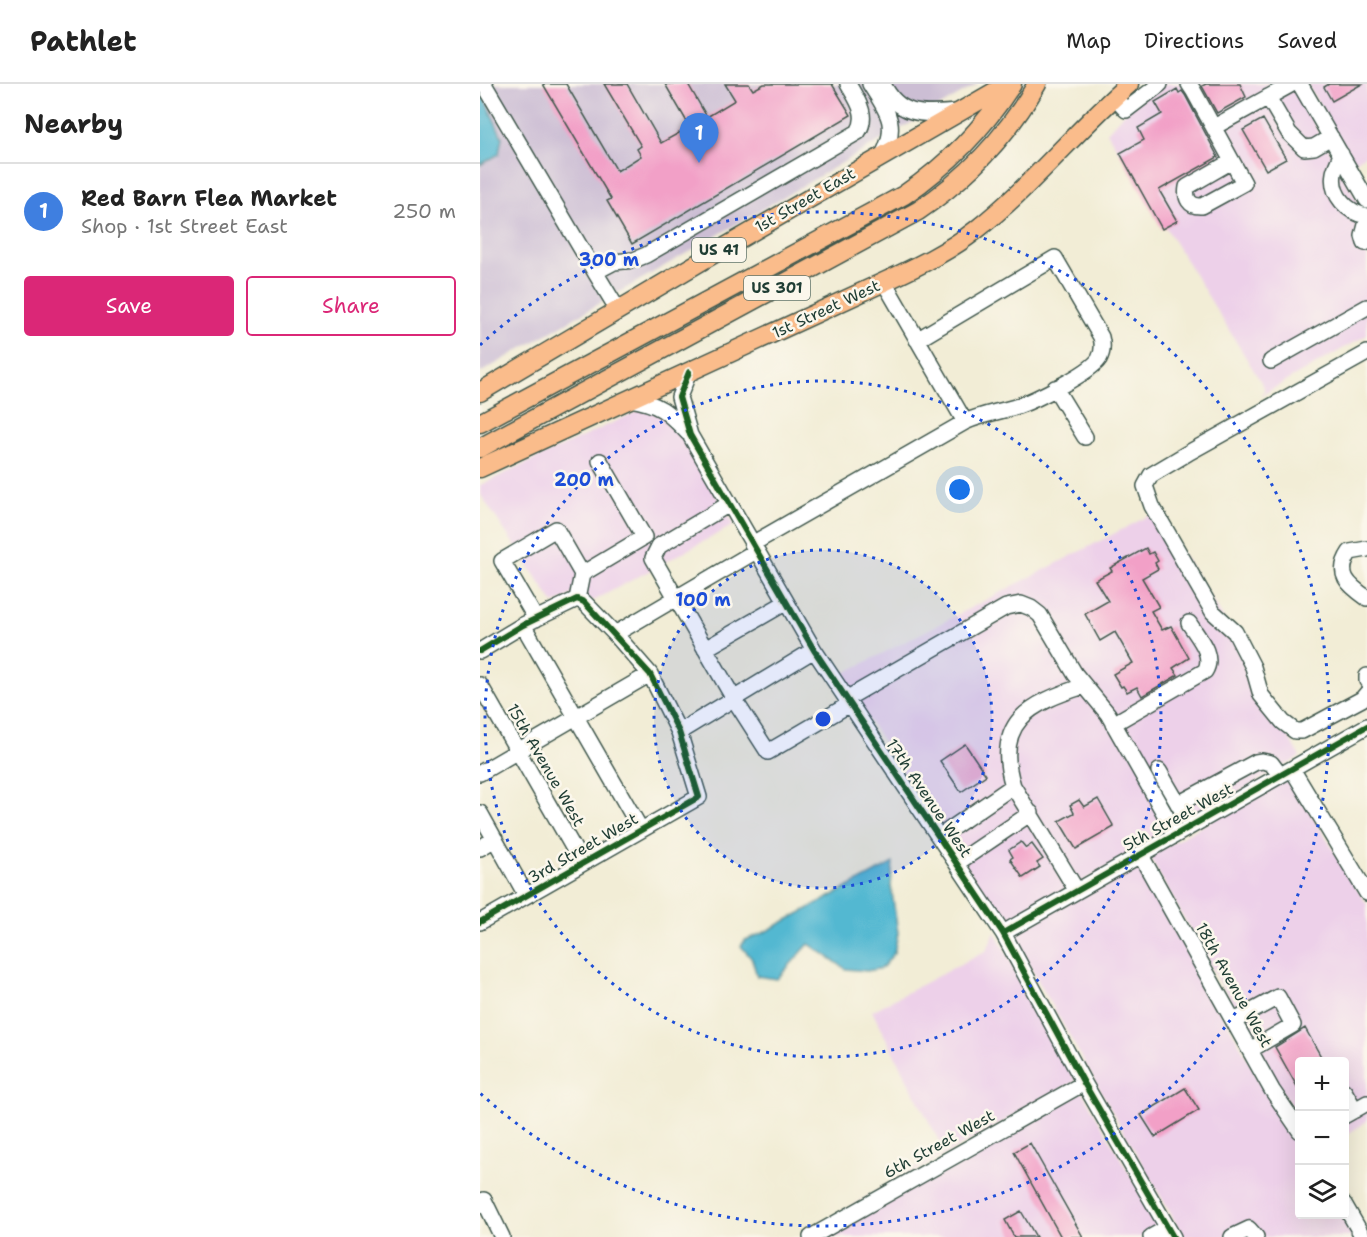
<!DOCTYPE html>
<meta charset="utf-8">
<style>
body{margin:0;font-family:"Shantell Sans",sans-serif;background:#f2f2f2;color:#222}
.controls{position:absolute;right:18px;bottom:18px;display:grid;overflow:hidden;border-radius:6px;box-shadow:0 6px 24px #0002}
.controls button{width:54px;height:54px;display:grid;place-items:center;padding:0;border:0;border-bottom:2px solid #e0e0e0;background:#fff;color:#222;font:30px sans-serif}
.you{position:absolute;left:480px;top:406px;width:21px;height:21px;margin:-15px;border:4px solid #fff;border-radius:50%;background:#1a73e8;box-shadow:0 0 0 9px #1a73e833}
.badge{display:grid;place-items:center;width:39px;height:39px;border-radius:50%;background:#db2777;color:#fff;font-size:20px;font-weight:700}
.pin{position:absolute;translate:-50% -50px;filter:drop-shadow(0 2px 3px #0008)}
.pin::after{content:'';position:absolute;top:32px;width:21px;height:18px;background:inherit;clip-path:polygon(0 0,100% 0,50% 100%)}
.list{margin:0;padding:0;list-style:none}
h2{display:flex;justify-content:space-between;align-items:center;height:78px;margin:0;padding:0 24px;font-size:26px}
h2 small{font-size:20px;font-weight:400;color:#767676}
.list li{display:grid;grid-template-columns:39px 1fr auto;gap:18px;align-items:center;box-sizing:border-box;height:96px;padding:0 24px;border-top:2px solid #e0e0e0}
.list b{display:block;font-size:22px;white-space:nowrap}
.list p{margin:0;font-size:20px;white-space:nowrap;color:#767676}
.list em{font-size:20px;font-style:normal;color:#767676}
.actions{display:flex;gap:12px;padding:18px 24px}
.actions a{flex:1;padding:14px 0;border:2px solid #db2777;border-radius:6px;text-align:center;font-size:21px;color:#db2777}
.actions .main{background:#db2777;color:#fff}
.icon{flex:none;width:33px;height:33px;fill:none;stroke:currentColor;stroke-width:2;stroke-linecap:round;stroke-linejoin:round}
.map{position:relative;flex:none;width:887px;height:1153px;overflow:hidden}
header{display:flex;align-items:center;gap:36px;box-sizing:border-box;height:84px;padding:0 30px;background:#fff;border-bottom:2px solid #e0e0e0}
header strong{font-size:28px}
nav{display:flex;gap:33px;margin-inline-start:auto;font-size:21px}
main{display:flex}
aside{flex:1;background:#fff}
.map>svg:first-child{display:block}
</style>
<header>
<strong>Pathlet</strong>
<nav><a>Map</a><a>Directions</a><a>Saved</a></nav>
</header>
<main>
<aside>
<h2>Nearby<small></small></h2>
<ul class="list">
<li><span class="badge" style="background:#3f7fe0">1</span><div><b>Red Barn Flea Market</b><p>Shop · 1st Street East</p></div><em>250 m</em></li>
</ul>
<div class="actions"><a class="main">Save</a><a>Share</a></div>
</aside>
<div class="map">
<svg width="887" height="1153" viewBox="0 0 887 1153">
<rect width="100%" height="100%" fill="#fbf7ec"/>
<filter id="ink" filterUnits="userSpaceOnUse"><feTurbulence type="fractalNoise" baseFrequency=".0167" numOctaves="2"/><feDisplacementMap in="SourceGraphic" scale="12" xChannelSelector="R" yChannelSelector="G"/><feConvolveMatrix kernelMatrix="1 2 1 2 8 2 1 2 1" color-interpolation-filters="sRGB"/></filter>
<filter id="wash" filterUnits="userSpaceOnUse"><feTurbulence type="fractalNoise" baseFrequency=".008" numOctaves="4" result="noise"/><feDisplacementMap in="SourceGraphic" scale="24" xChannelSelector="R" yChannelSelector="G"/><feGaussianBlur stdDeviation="1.35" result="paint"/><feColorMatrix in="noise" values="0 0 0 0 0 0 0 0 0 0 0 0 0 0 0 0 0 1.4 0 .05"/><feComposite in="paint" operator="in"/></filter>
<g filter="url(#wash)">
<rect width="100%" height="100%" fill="#f2edd6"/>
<!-- built -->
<path fill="#edd0e9" d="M670,0H812L887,133V251L780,312L784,308V303L627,48Z
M827,0H887V70L873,79Z
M169,322L177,326L204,354L254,441L113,517L93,510L74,520L0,410V401Z
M676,428L751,546L820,673L526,841L359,592Z
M809,693L887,821V1037L865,1052L864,978H820L819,1035L798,1002L669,772Z
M657,779L787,1009L819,1059L820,1130L863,1131L876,1153H704L532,851Z
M515,848L596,997L334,1144L464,1067L392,927L507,866Z
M602,1007L680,1143L662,1153H343Z"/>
<!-- industrial -->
<path fill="#ccbed4" d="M0,0H498L0,289V81L19,70Z"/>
<!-- water -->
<path fill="#53b8d1" stroke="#397a82" stroke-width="1.5" d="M0,5L22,53L19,70L0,81Z
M413,779L411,802L418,849L414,869L402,884L387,887L366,885L329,860L297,895L277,892L272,875L261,862L265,856L283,849Z"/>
<g id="blocks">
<!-- building -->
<path fill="#f2a0c7" d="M63,0H86L137,87L161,72L157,65L161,62L124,0H147L181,59L210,43L185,0H208L227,33L255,16L245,0H269L273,6L284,0H352L371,31L152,160L127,117L131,115Z
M726,0H760L766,13L737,29L722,2Z
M849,0H882L852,17L844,3Z
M697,5L699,9L702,7L705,11L738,73L679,106L697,137L682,145L640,69L664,56L658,44L682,30L675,18Z
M783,35L806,75L786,86L763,46Z
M666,464L669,470L673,468L678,477L675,479L678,485L662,494L679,523L671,527L682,546L691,542L709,574L693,584L698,591L662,612L657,603L647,608L643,602L641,603L633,590L653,579L635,548L620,557L605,530L628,517L615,496L632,487L630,484Z
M485,660L506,691L481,708L460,677Z
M618,715L634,743L596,765L579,737L594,729L590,721L599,716L604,723Z
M541,758L546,764L552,760L563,775L557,779L560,783L543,794L530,775L533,773L529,766Z
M825,944L844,978H819V1006L795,963Z
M705,1004L719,1026L675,1053L661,1031Z
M550,1059L603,1153H581L534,1068Z
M541,1127L556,1153H534L525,1136Z"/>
</g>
</g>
<g filter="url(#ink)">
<use href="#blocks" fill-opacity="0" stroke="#3f574c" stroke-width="1.5"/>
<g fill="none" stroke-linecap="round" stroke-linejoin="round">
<defs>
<path id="minor" d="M4,0L115,188
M390,0C407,27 419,40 403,71
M403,0C420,35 446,30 479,28
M709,0L713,6L764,99L722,122C709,123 705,114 707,103L752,77
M820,0L887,116
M634,13L646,26L680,0
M788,13L809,49L824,64L834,63L851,53
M734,43L812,0
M861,70C859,77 855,83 854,89C850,111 868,129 887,132
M885,159L883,152L887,137
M404,198L485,338
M138,226L115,188L134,178L154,176L166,171L378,48C389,31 377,16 368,0
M887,269L708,369L671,391L665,402L672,422L733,528L755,548L773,583L781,611L803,638L815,647H822L882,615L887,609
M791,277L887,223
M209,288L199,313L210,351L334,566L523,849L604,999L693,1153
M575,304L605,353
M149,315C179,319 188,328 208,349
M249,420L179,462L173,474L254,615L288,668L370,620
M272,460L485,338C503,330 520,328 538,322C555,316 610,289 619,275C623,268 623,261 621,253L575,174L437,256
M887,465L870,468C855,490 868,501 887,514
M97,515L102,490L164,453L120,377
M56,535L22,477L76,445L102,490
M43,541L161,746
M135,550L276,467
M225,565L305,519
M0,567L43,541L97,515
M887,592V597
M0,601L102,779
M366,615L526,523L541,520L551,524L560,531L595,590L628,630L696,750
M633,640L725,587C735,571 717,552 709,539
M199,648L334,566
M812,685L887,809
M679,687L711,742
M0,689L170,590
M698,720L776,678L782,677L791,679L800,691
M0,729L46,811
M459,753L533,702
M0,764L15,755
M660,770L792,1006L820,1047
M477,779L551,729
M597,807L533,702C513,638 550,619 604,602
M0,838L219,713L199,648L170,590L135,550L104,518L97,515
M523,849L887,642
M754,937L798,913L813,941L770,966
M864,1007L875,1026
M864,1032L887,1019
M4,1116L22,1153
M864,1120L883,1153
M331,1153L604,999
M671,1153L687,1144
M752,1153L769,1145L776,1153"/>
<path id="major" d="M0,308L235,169L528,0
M0,339L424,111C468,81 503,45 532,0
M0,364L438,127C487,94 527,52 557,0
M0,384L404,198C436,183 468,168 496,146C551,103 596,46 649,0"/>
</defs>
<!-- minor casing -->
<use href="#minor" stroke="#3f574c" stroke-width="18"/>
<!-- major casing -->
<use href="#major" stroke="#3f574c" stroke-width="21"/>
<!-- minor -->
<use href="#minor" stroke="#fff" stroke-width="15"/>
<!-- major -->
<use href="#major" stroke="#fabc8b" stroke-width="18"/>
<defs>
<path id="cycleway" d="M209,288L199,313L210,351L334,566L523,849L604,999L693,1153
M0,567L43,541L97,515L104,518L170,590L199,648L219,713L0,838
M523,849L887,642"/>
</defs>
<!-- cycleway casing -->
<use href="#cycleway" stroke="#fbf7ec" stroke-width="10"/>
<!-- cycleway -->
<use href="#cycleway" stroke="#1b5e20" stroke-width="6"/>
</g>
</g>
<!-- distance rings -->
<circle cx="343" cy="635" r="169" fill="#1d4ed8" fill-opacity=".12"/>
<g fill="none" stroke="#1d4ed8" stroke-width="3" stroke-dasharray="3 6">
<circle cx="343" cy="635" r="169"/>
<circle cx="343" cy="635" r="338"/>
<path d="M0 261A507 507 0 1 1 0 1009"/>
</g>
<g text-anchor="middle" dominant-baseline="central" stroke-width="5" stroke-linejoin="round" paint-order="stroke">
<!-- shield labels -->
<g fill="#fbf7ec" stroke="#61756b" stroke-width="1.5">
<rect x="212" y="154" width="54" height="24" rx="4.5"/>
<rect x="264" y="192" width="66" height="24" rx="4.5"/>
</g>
<g font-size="15" font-weight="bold" fill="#1f3d34">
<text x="239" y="166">US 41</text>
<text x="297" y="204">US 301</text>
</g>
<!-- street labels -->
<g font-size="16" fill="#1f3d34" stroke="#fbf7ec">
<text transform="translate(325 116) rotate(-30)">1st Street East</text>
<text transform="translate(346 225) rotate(-25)">1st Street West</text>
<text transform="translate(66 681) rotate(60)">15th Avenue West</text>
<text transform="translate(449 714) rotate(56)">17th Avenue West</text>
<text transform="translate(698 733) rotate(-29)">5th Street West</text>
<text transform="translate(103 764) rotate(-30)">3rd Street West</text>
<text transform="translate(754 901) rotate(61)">18th Avenue West</text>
<text transform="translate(459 1060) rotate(-29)">6th Street West</text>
</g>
</g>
<circle cx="343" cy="635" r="9" fill="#1d4ed8" stroke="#fbf7ec" stroke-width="3"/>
<g font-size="18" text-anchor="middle" font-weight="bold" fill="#1d4ed8" stroke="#fbf7ec" stroke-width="5" stroke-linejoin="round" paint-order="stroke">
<text x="129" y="182">300 m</text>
<text x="104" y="402">200 m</text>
<text x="223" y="522">100 m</text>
</g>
</svg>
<div class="controls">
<button>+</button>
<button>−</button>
<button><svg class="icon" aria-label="layers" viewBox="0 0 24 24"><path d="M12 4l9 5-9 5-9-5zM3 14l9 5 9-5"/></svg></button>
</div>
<div class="you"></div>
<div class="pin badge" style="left:219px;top:79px;background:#3f7fe0">1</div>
</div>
</main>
